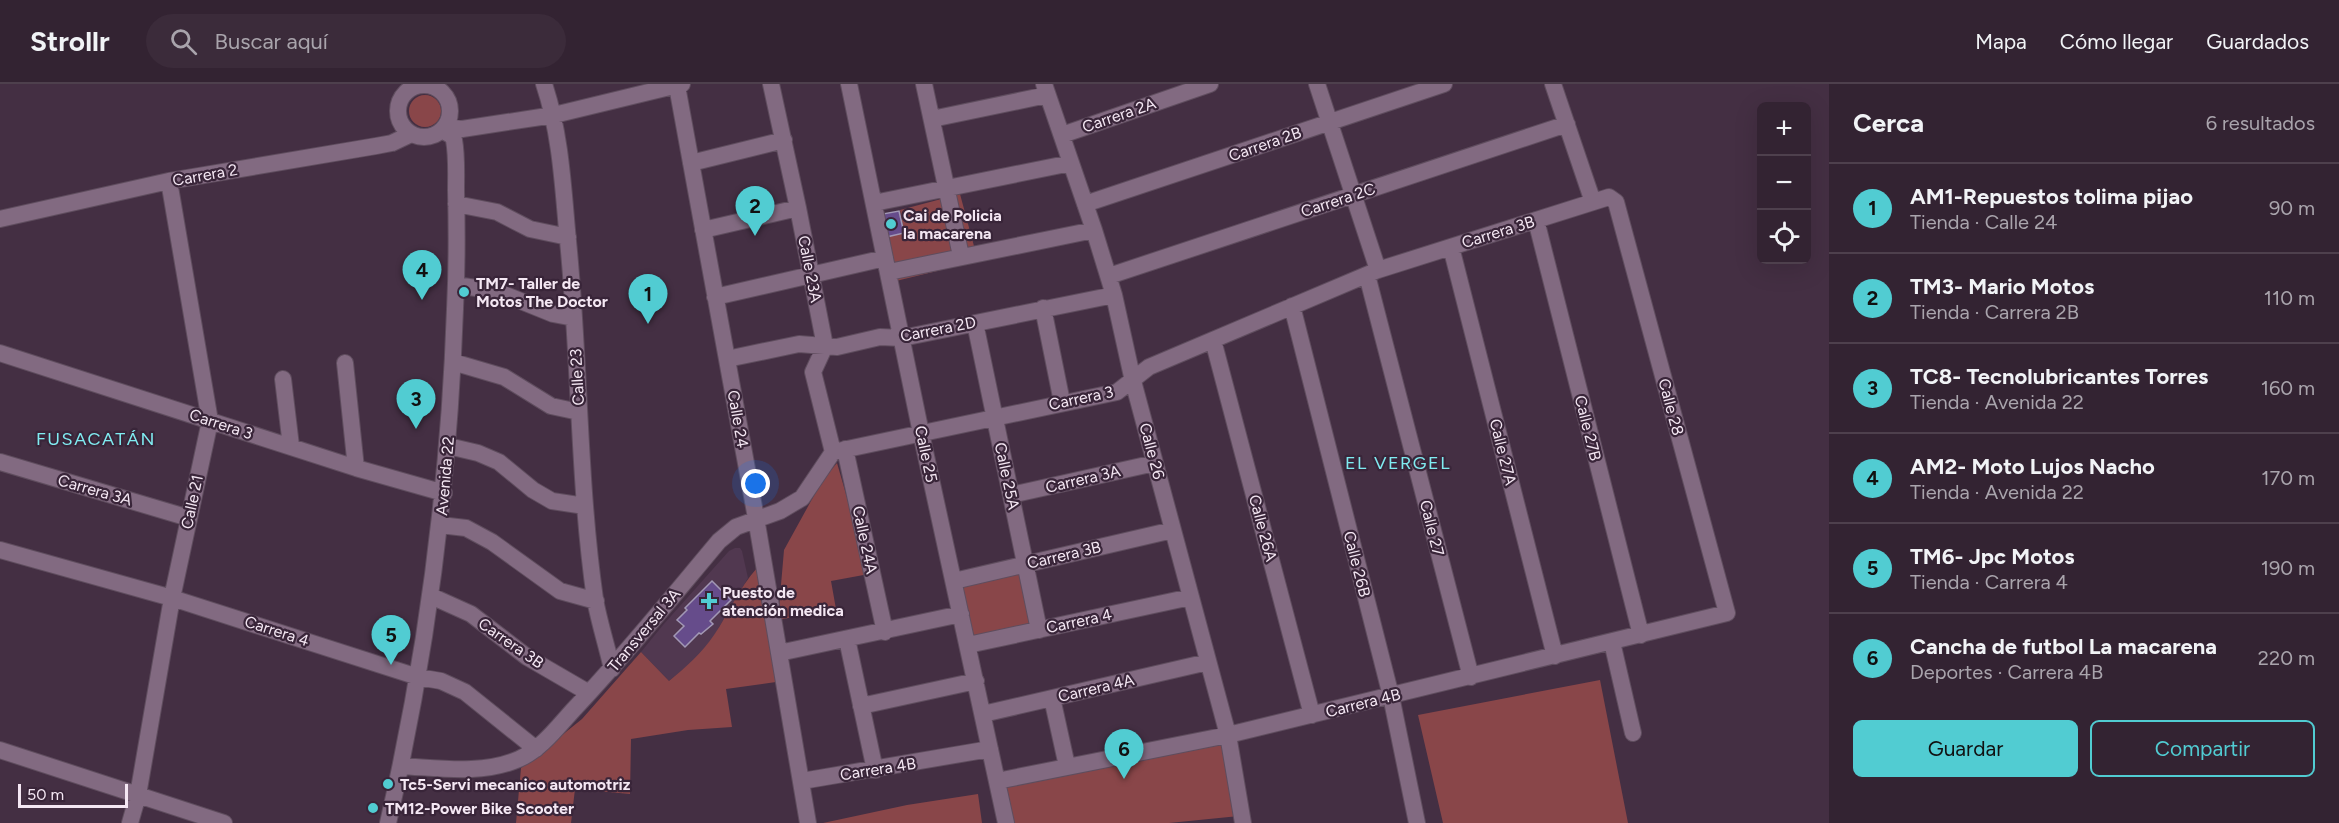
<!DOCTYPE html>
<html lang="es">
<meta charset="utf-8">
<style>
body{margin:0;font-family:Figtree,sans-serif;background:#3b2b3a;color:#f1f3f6}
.controls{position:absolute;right:18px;top:18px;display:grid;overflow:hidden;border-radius:9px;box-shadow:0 6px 24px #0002}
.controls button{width:54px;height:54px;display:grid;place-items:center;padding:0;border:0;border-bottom:2px solid #4e404d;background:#332332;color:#f1f3f6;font:30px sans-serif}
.scale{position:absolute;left:18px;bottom:15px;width:110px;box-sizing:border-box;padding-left:6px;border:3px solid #f4e7f3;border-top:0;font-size:16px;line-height:21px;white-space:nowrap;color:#f4e7f3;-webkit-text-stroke:4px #392539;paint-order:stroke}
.you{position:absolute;left:756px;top:400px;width:21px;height:21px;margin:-15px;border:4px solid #fff;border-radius:50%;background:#1a73e8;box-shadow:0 0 0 9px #1a73e833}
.badge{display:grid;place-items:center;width:39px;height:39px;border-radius:50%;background:#51ccd2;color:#111;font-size:20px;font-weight:700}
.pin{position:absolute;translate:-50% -50px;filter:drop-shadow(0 2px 3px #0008)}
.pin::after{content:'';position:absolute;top:32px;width:21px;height:18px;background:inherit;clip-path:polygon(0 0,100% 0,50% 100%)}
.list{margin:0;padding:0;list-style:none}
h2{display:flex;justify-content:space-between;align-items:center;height:78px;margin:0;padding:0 24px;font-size:26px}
h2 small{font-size:20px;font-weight:400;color:#a9a4ac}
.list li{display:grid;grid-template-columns:39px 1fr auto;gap:18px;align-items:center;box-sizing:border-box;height:90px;padding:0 24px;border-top:2px solid #4e404d}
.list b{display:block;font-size:22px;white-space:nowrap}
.list p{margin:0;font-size:20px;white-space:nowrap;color:#a9a4ac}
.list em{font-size:20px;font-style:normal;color:#a9a4ac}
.actions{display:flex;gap:12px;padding:18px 24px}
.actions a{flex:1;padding:14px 0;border:2px solid #51ccd2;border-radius:9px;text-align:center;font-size:21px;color:#51ccd2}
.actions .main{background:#51ccd2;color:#111}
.icon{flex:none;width:33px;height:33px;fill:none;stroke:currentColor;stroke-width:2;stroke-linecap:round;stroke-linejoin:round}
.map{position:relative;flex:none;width:1829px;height:739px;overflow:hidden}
header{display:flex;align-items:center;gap:36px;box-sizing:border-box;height:84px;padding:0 30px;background:#332332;border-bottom:2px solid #4e404d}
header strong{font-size:28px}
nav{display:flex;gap:33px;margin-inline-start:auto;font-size:21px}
.search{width:420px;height:54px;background:#3b2b3a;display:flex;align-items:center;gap:15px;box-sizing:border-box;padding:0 21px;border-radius:33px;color:#a9a4ac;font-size:22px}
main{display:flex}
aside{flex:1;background:#332332}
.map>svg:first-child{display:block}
</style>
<header>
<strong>Strollr</strong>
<div class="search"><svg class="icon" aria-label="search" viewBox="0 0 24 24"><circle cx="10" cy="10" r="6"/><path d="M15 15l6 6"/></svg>Buscar aquí</div>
<nav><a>Mapa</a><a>Cómo llegar</a><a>Guardados</a></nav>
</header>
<main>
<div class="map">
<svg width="1829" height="739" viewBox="0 0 1829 739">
<rect width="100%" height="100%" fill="#442f43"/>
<!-- built -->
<path fill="#513850" d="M735,464H740L742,467L748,494L714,552L697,574L669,597L641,568L663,541L729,467Z"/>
<!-- green -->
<path fill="#894649" d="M409 27a16 16 0 1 1 32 0a16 16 0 1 1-32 0Z
M960,110L978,177L892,198L882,154L904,149L900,126Z
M837,379L869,490L831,497L836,525L778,536L784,466L822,397Z
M757,484L776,598L726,605L732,643L688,646L631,655L630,710L575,705L571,739H516L521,684L582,635L641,568L669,597C686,583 702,569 714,551C729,529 739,504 757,484Z
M1022,487L1035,545L969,559L956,502Z
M1600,596L1628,739H1443L1418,631Z
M1228,652L1239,732L1169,739H1013L1003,698Z
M978,710L982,739H823L907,721Z"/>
<!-- building -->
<path fill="#664c8b" stroke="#a298b5" stroke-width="1.5" d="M899,127L904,149L882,154L877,131Z
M712,497L731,516L710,537L713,540L701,550L699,549L685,563L674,552L684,542L677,536L687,526L685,524Z"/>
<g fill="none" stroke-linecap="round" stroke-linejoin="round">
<defs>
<path id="minor" d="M544,0C561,51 563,104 568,157C580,276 578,396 595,515C599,538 607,562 612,585
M771,0L798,124L825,262L813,288L833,368
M849,0L921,349L1006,739
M924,0L961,172
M1044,0L1094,146L1114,211L1133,297L1228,651L1243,739
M1317,0L1378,186
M1553,0L1593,118
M398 27a26 26 0 1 1 52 0a26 26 0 1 1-52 0Z
M677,2L756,434L808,739
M932,35L1047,11
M446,43L462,45L554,31L682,0
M1062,51L1210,0
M691,79L784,56
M874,119L1071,79
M456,120L497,128L530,145L568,153
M1085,120L1444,0
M0,135L169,97L376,62L392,59L411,50
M1536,136L1641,551
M703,146L798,124
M1451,163L1555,572
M889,188L1094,146
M1367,191L1471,593
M1109,192L1567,40
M456,201L496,207L553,230L574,234
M715,213L885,174
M1292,222L1391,612L1417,739
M1043,224L1062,318
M975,239L1039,546
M1213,256L1312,631
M0,269L356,384L444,409
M727,275L799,260L837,263L880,253L902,254L1114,211
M453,278L504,293L551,322L579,328
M345,279L356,384
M283,295L291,362
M448,362L478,369L499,378L533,406L552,417L585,422
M845,365L885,548
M833,368L1117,308L1149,283L1378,186L1609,113L1616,118L1727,529L1228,651L997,697
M0,378L189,434
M1011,411L1155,379
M440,441L466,444L492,458L560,507L596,517
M0,466L172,514L418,593L441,597L465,608L536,665
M954,497L1173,446
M431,512L471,530L527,573L589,609
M847,555L875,686
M1612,558L1633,649
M968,561L1191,513
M779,569L961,530
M1052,614L1067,682
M861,622L976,597
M983,630L1208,578
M0,666L224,739
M401,682C440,684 482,691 519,675C542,665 559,641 576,623C626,570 672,513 719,457L736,443L780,427L802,414L833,368
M802,697L990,665
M130,739L138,711L172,514L210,337L169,97
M388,739C427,570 449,398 455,225C457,185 457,146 456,106C456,90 457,72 454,56L452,52L442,46"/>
</defs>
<!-- minor casing -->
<use href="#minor" stroke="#5f4d5e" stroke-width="18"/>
<!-- minor -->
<use href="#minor" stroke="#826a81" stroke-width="16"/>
</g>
<!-- markers -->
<g fill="#51ccd2" stroke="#392539" stroke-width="2">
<circle cx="891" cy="140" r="6"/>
<circle cx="464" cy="208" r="6"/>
<path d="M706 508h6v6h6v6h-6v6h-6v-6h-6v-6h6z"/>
<circle cx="388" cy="700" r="6"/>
<circle cx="373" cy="724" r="6"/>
</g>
<g text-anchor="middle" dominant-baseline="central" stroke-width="4.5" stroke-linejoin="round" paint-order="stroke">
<!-- street labels -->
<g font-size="16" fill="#f4e7f3" stroke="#392539">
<text transform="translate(1119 31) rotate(-19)">Carrera 2A</text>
<text transform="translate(1265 60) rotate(-19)">Carrera 2B</text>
<text transform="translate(205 91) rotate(-10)">Carrera 2</text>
<text transform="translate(1338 116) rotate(-18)">Carrera 2C</text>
<text transform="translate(1498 148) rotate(-17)">Carrera 3B</text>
<text transform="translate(810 185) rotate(79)">Calle 23A</text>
<text transform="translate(938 245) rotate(-11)">Carrera 2D</text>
<text transform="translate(577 293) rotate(-93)">Calle 23</text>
<text transform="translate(1081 314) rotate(-12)">Carrera 3</text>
<text transform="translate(1671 323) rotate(75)">Calle 28</text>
<text transform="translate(738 335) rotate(80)">Calle 24</text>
<text transform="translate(221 340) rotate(18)">Carrera 3</text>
<text transform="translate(1588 344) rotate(76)">Calle 27B</text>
<text transform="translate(1152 367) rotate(75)">Calle 26</text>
<text transform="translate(1503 368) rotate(76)">Calle 27A</text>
<text transform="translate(926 370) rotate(78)">Calle 25</text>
<text transform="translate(445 392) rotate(-85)">Avenida 22</text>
<text transform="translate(1007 392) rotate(78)">Calle 25A</text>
<text transform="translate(1083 395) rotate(-13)">Carrera 3A</text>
<text transform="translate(95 406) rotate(16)">Carrera 3A</text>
<text transform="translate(192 418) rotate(-78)">Calle 21</text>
<text transform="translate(1263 444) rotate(75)">Calle 26A</text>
<text transform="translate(1432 444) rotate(76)">Calle 27</text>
<text transform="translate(865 456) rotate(78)">Calle 24A</text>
<text transform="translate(1064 471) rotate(-13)">Carrera 3B</text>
<text transform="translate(1357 480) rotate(76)">Calle 26B</text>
<text transform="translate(1079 537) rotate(-12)">Carrera 4</text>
<text transform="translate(644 546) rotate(-50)">Transversal 3A</text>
<text transform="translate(277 547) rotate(18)">Carrera 4</text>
<text transform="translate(511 559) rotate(35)">Carrera 3B</text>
<text transform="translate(1096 604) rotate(-13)">Carrera 4A</text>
<text transform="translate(1363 619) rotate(-14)">Carrera 4B</text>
<text transform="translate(878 685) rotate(-9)">Carrera 4B</text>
</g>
<!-- poi labels -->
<g font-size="16" font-weight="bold" fill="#f4e7f3" stroke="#392539" text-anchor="start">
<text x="903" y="131">Cai de Policia<tspan x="903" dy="18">la macarena</tspan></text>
<text x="476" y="199">TM7- Taller de<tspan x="476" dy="18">Motos The Doctor</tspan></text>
<text x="722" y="508">Puesto de<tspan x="722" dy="18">atención medica</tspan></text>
<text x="400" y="700">Tc5-Servi mecanico automotriz</text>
<text x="385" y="724">TM12-Power Bike Scooter</text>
</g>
<!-- neighbourhood labels -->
<g font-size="18" letter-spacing="1.5" fill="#80ecf1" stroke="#392539">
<text x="96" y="355">FUSACATÁN</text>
<text x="1398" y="379">EL VERGEL</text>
</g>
</g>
</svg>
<div class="controls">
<button>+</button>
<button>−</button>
<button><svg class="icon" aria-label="locate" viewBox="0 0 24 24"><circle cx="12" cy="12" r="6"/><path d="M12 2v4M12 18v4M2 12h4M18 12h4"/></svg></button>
</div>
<div class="scale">50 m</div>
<div class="you"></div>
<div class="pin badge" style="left:648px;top:240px">1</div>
<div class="pin badge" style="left:755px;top:152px">2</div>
<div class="pin badge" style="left:416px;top:345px">3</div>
<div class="pin badge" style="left:422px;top:216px">4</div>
<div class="pin badge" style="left:391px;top:581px">5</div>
<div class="pin badge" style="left:1124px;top:695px">6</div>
</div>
<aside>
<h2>Cerca<small>6 resultados</small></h2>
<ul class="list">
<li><span class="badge">1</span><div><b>AM1-Repuestos tolima pijao</b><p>Tienda · Calle 24</p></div><em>90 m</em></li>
<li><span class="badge">2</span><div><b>TM3- Mario Motos</b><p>Tienda · Carrera 2B</p></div><em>110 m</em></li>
<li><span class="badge">3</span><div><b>TC8- Tecnolubricantes Torres</b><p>Tienda · Avenida 22</p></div><em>160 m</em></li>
<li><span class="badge">4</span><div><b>AM2- Moto Lujos Nacho</b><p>Tienda · Avenida 22</p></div><em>170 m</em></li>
<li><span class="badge">5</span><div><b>TM6- Jpc Motos</b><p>Tienda · Carrera 4</p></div><em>190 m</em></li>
<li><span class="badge">6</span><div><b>Cancha de futbol La macarena</b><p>Deportes · Carrera 4B</p></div><em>220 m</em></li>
</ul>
<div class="actions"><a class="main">Guardar</a><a>Compartir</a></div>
</aside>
</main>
